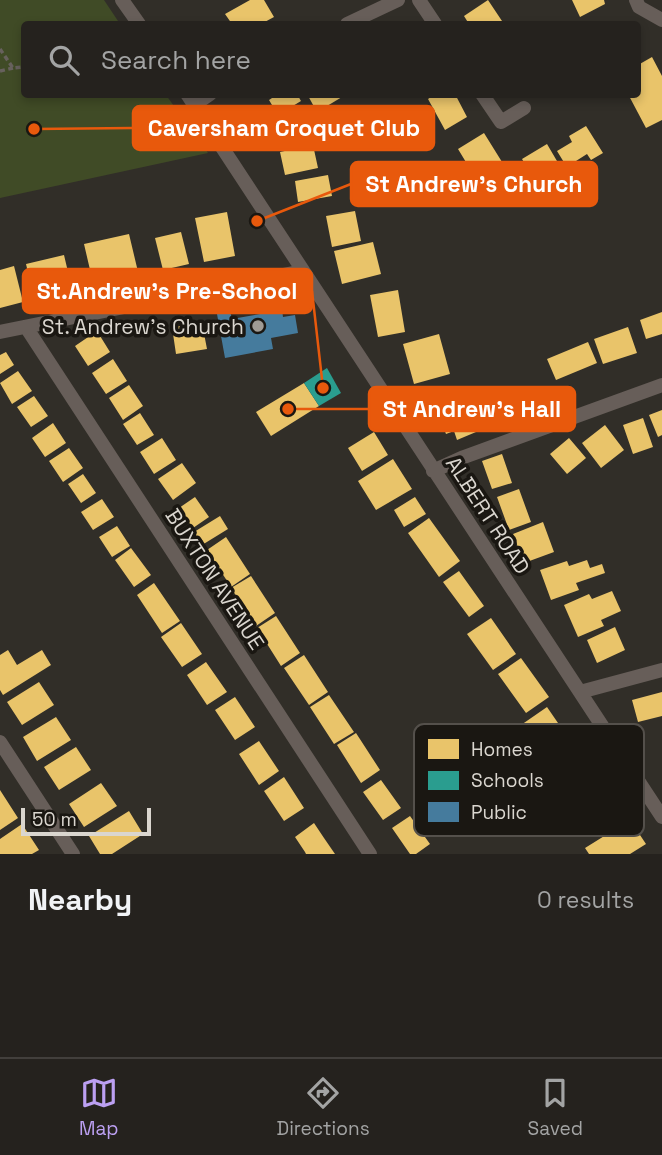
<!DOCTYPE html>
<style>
body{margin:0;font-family:"Space Grotesk",sans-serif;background:#312f2b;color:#f1f3f6}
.scale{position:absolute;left:21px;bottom:18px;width:130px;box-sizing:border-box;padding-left:7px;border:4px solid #dad6cf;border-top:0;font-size:19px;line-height:24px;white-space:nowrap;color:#dad6cf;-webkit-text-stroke:5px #1a1712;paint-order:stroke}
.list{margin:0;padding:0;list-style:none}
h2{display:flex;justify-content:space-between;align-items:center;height:91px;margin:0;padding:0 28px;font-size:30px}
h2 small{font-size:23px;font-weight:400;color:#a3a4a4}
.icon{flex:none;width:38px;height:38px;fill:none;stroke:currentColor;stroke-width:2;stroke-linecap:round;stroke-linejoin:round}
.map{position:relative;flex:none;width:662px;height:854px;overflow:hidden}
.search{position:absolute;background:#25221e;box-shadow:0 4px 10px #0003;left:21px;right:21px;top:21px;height:77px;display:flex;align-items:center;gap:18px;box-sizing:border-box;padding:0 24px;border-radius:7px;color:#a3a4a4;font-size:26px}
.sheet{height:203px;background:#25221e}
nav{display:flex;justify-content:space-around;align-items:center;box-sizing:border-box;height:98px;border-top:2px solid #423f3c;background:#25221e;font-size:19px;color:#a3a4a4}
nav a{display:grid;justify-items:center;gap:4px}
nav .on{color:#bca0f2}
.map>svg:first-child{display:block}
</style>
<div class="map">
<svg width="662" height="854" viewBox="0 0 662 854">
<rect width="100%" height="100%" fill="#312e28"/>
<!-- green -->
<path fill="#404b26" d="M0,0H104L120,24H24V94L166,95L208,153L0,198Z"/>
<!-- homes -->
<path fill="#e9c46a" d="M250,0H264L274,17L261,24H232L225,14Z
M488,0L504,24H469L464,16Z
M572,0H604L605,4L580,17Z
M652,57L662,76V120L646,128L628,94H638V65Z
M278,94H297L301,101L278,115L269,100Z
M307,94H347L317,112Z
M435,94H455L467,117L445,130L428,99Z
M586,126L603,153L591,160L587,154L576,161L582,171L573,177L557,151L572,142L569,136Z
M484,133L507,170L481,187L458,149Z
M547,144L564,173L548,183L540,169L531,174L522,159Z
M313,145L318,168L285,175L280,152Z
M328,175L332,196L298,202L295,181Z
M355,211L361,241L332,247L326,216Z
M227,212L235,256L204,262L195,218Z
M181,232L189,264L163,270L155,238Z
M129,234L139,276L94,287L84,244Z
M373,242L381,274L342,284L334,251Z
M64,255L73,293L35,302L26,264Z
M14,266L23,302L0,308V270Z
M398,290L405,332L378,337L370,295Z
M662,312V334L646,339L640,320Z
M202,323L207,349L176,354L172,327Z
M628,327L637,353L603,364L594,339Z
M97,331L110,352L88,366L75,346Z
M439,334L450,374L414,384L403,344Z
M588,342L597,363L556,380L547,359Z
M6,352L14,365L0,374V355Z
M113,359L127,381L106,394L92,373Z
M18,371L32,391L12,404L0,383Z
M304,383L319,406L271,436L256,412Z
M129,385L143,406L123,420L109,398Z
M456,386L459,395L479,387L488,410L470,417L476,432L457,440L454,431L446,434L431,396Z
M34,396L48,416L31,427L17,407Z
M662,410V435L658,437L649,415Z
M140,413L154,435L137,445L123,424Z
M643,418L653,447L633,454L623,425Z
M53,423L66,443L45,457L32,438Z
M605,425L624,450L601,468L582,443Z
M374,432L388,455L362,471L348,448Z
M162,438L176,460L154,474L140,452Z
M569,438L586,458L567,474L550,454Z
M69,448L83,468L63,482L49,461Z
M502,454L512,483L492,489L482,461Z
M393,459L412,489L376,510L358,481Z
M182,463L196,483L173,500L158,479Z
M83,474L96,493L81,503L68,484Z
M519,489L531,522L509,530L497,497Z
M195,497L209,517L193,528L179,508Z
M415,497L426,514L404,527L394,510Z
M102,499L114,517L93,530L81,512Z
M220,516L228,529L202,545L194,532Z
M429,518L460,561L439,577L408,533Z
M543,522L554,552L524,563L513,534Z
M117,526L130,546L112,557L99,537Z
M226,537L250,574L231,587L207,550Z
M131,548L151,575L134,587L115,560Z
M587,560L590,568L602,564L605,573L576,583L579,590L551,600L540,570L567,561L569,566Z
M459,571L484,606L469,617L443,582Z
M251,576L275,613L256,626L231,588Z
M154,583L180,621L162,633L137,595Z
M612,591L621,611L601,620L604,626L578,637L564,605L589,594L592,599Z
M276,616L300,653L281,666L257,628Z
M491,618L516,654L493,670L467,634Z
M181,623L202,654L182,667L161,637Z
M615,627L625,650L597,663L587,640Z
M8,650L17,665L42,650L51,665L3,695L0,690V655Z
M304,655L328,692L309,705L284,668Z
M521,658L549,697L526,713L498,674Z
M206,662L227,692L207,705L187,675Z
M39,682L54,705L22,725L7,702Z
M662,692V716L638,722L632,700Z
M329,695L354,732L334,744L310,707Z
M235,697L255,727L235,740L215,710Z
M547,707L558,723L532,741L521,725Z
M56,717L71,740L37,761L23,737Z
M356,733L380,770L361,783L337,745Z
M259,741L279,771L259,785L239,754Z
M76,747L91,770L59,790L44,767Z
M284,777L304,808L284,821L264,791Z
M381,780L401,808L383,820L363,792Z
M101,783L117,806L84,827L69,804Z
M0,790L18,818L0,830Z
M129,811L143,834L112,854H100L89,836Z
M410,816L430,844L416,854H410L392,828Z
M630,820L646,844L630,854H589L585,848Z
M314,823L324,838L335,854H306L305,852L295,837Z
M22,824L39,850L32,854H0V839Z"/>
<!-- schools -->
<path fill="#2a9d8f" d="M327,368L341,393L319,406L304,383Z"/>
<!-- public -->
<path fill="#457b9d" d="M281,302L283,317L295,315L298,333L271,338L273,349L225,358L217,314L230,311L232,319L266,313L264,305Z"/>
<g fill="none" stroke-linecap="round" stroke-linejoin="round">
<!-- path -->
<path stroke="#67615d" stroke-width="3.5" stroke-dasharray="5 3.5" stroke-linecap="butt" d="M0,49L13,68L24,67
M0,71L13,68"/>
<!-- street -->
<path stroke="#675e59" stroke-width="14" d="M122,0L139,24
M419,0L435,24
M636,0L639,7L662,20
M347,24L398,0
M187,94L662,817
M482,94L501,122L524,108
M194,105L210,94
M26,327L370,854
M0,332L303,271
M433,471L464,457L662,385
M580,692L662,670
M0,742L73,854"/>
</g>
<!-- markers -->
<circle fill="#9f9b95" stroke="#1a1712" stroke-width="2.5" cx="258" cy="326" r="7"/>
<g text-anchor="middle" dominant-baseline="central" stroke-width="7" stroke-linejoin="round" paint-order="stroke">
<!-- poi labels -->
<g font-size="21" fill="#dad6cf" stroke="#1a1712" text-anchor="end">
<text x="244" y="326">St. Andrew's Church</text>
</g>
<!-- street labels -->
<g font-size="21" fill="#dad6cf" stroke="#1a1712">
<text transform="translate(488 515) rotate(57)">ALBERT ROAD</text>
<text transform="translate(215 579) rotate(57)">BUXTON AVENUE</text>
</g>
</g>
<!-- legend -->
<rect x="414" y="724" width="230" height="112" rx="10" fill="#1a1712" stroke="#54504b" stroke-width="2"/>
<rect x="428" y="739" width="31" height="20" fill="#e9c46a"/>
<rect x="428" y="771" width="31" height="19" fill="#2a9d8f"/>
<rect x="428" y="802" width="31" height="20" fill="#457b9d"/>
<g font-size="19" fill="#dad6cf">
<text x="471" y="756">Homes</text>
<text x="471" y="787">Schools</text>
<text x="471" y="819">Public</text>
</g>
<!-- callouts -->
<path fill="none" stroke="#e8590c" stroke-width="2.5" d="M34 129L133 128M257 221L351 184M323 388L312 291M288 409L369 409"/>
<g fill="#e8590c" stroke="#1a1712" stroke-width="2.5">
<circle cx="34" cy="129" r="7"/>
<circle cx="257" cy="221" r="7"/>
<circle cx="323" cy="388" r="7"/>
<circle cx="288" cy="409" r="7"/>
</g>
<g fill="#e8590c" stroke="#e8590c" stroke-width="2.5">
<rect x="133" y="106" width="301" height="44" rx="7"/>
<rect x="351" y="162" width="246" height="44" rx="7"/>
<rect x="23" y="269" width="289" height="44" rx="7"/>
<rect x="369" y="387" width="206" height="44" rx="7"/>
</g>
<g font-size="23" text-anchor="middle" font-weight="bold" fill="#fff">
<text x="284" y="136">Caversham Croquet Club</text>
<text x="474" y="192">St Andrew's Church</text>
<text x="167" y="299">St.Andrew's Pre-School</text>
<text x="472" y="417">St Andrew's Hall</text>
</g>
</svg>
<div class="scale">50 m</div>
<div class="search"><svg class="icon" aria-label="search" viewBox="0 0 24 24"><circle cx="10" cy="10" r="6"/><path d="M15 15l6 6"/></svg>Search here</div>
</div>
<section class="sheet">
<h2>Nearby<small>0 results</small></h2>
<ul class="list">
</ul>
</section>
<nav>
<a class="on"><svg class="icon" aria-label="map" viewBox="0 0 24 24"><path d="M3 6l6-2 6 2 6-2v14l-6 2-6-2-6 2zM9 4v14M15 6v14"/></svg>Map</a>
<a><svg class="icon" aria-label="directions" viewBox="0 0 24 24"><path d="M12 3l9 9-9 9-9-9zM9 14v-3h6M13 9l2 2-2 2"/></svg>Directions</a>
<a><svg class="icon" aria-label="saved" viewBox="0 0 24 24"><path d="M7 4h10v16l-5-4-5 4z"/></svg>Saved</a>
</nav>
